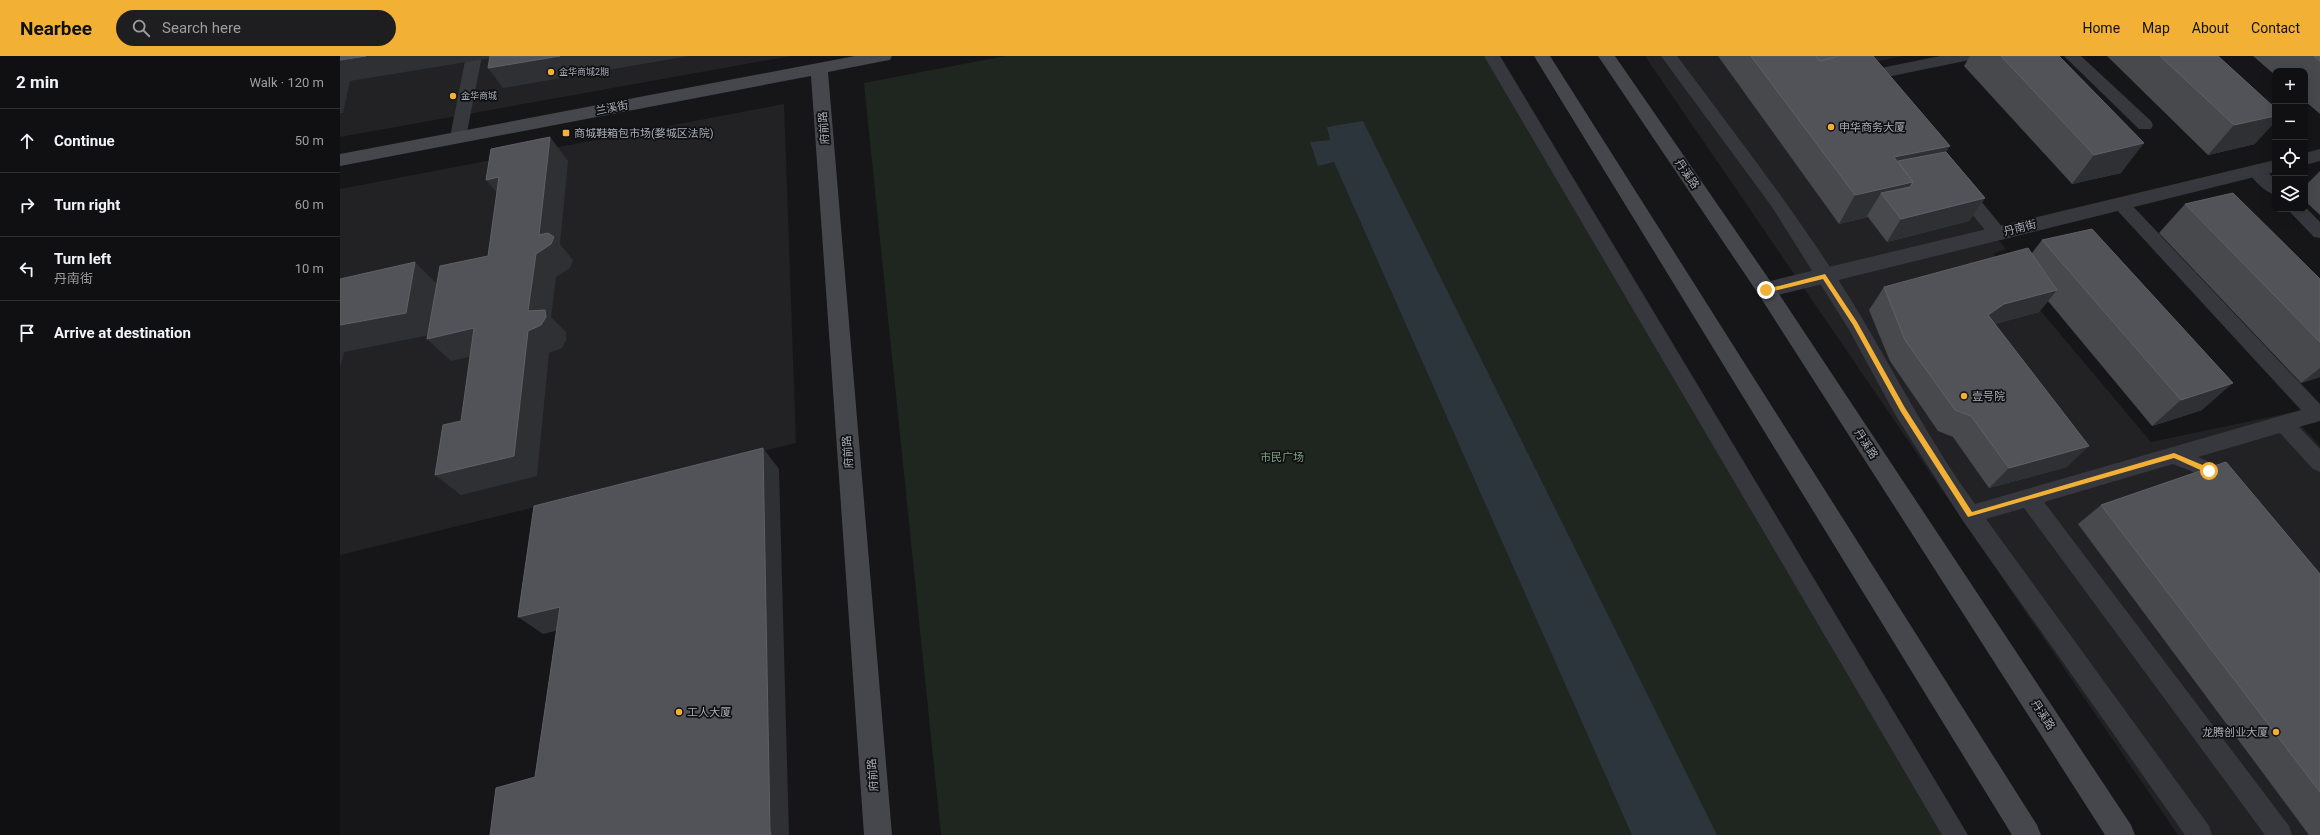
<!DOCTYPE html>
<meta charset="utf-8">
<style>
body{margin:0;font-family:Roboto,"Noto Sans SC",sans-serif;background:#1e1e20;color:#f1f3f6}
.controls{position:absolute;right:12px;top:12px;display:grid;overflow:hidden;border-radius:8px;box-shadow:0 4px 16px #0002}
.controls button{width:36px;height:36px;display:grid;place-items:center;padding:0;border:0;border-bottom:1px solid #303032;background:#101012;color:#f1f3f6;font:20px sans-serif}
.stop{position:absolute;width:12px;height:12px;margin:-9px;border:3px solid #f2b134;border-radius:50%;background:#fff}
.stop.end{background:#f2b134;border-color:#fff;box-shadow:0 1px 4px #0008}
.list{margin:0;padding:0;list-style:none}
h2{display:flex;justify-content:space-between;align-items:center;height:52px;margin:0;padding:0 16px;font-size:17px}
h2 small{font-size:13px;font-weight:400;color:#9c9d9f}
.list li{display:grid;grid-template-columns:26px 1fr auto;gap:12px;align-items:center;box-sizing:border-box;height:64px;padding:0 16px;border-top:1px solid #303032}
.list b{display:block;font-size:15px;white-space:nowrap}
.list p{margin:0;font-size:13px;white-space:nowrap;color:#9c9d9f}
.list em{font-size:13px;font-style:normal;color:#9c9d9f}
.icon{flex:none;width:22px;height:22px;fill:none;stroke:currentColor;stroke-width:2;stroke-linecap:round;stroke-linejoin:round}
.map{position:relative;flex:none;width:1980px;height:779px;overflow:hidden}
header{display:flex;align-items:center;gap:24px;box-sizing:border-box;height:56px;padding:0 20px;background:#f2b134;color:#111}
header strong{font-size:19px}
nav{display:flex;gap:22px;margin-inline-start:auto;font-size:14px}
.search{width:280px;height:36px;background:#1e1e20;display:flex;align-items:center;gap:10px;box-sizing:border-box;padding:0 14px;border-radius:22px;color:#9c9d9f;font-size:15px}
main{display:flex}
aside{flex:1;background:#101012}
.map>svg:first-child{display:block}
</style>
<header>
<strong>Nearbee</strong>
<div class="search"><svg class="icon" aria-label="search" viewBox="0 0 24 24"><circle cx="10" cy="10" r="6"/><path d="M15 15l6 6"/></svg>Search here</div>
<nav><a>Home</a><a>Map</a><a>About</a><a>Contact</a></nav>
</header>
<main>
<aside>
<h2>2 min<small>Walk · 120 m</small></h2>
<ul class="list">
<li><svg class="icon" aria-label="ahead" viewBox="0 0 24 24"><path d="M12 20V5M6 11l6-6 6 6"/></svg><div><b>Continue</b></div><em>50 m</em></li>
<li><svg class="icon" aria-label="right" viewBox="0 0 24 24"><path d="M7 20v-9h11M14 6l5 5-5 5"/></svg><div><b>Turn right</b></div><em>60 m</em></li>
<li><svg class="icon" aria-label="left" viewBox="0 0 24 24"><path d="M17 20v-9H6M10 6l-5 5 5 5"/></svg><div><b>Turn left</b><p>丹南街</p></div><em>10 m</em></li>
<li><svg class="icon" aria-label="arrive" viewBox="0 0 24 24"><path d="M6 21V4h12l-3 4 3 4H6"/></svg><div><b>Arrive at destination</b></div></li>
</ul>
</aside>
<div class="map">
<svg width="1980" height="779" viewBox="0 0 1980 779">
<rect width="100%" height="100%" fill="#161618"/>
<!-- built -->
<path fill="#222225" d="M0,0H451L0,81Z
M1305,0H1563L1515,10L1666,193L1653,198L1811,386L1949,357L1980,390V779H1838Z
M444,48L456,387L0,499V133Z"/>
<!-- green -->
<path fill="#1e261f" d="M665,0H1145L1604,779H601L524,27Z"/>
<!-- water -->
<path fill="#2c353c" d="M1023,65L1377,779H1292L994,106L978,110L970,86L990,84L987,71Z"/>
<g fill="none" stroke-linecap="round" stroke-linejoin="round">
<!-- lane -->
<path fill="#37383d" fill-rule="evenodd" d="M126,0H142L126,81L124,85L118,87L112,85L110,81Z
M1144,0H1160L1628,779H1602Z
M1321,0H1337C1401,86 1467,170 1522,262C1559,325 1592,389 1635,448L1961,354L1775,152L1772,148L1775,144L1781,142L1787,144L1980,348V365L1959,371L1980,393V416L1973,413L1940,377L1858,401C1875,408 1886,415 1894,433L1891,439C1875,445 1873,430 1862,421C1854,415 1842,412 1833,408L1704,446L1949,770L1952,779H1925L1684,452L1646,463L1869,770L1872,779H1845L1623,465L1556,360L1508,272L1432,151Z
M1600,0H1633L1630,4L1625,5L1542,22L1546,28L1544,32C1533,35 1529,28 1523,19L1525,15L1531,14Z
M1724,0H1741L1811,65L1813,69L1811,73H1799Z
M1916,109L1922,111L1935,123V139C1925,136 1913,124 1908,115L1910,111Z
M1620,125L1626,127L1664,173L1667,178L1664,183L1658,184L1652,183L1614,135L1612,131L1614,127Z
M1965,151L1980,166V182L1974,181L1947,153H1965Z"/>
<!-- street -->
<path fill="#37383d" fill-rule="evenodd" d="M1980,93V105L1965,109V97Z
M1935,104V116L1426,242L1419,239L1416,234L1419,229L1426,226Z"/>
<!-- secondary -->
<path fill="#45474d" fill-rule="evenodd" d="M515,0H552L550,4L544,5L488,16L552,779H524L471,20L0,110V98Z
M1194,0H1210L1697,769L1701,779H1672Z
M1258,0H1275L1433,229L1791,769L1795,779H1765L1419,239Z"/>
</g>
<!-- wall -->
<path fill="#47494d" d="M1378,0H1533L1606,96L1645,142L1629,165L1547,186L1528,161L1499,168Z
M1630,0H1719L1781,117L1732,128L1624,10Z
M1767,0H1878L1915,88L1868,99Z
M1913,0H1980V58L1965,45V15H1935V19Z
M1980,115V159L1965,145V130Z
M1845,148L1980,223V321L1961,327L1819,177Z
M1702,184L1862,354L1812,370L1708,245L1699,256L1655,268L1727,411L1649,432L1613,381L1598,375L1550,305L1529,254L1544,231L1692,197Z
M1761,449L1980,518V779H1969L1738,468Z"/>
<!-- shaded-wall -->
<path fill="#2f3033" d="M26,0H163L10,25L3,57H0V4Z
M220,0H349L163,32L148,12Z
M1935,60V66L1915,88L1868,99L1894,69Z
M210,81L228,105L220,188L233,204L230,212L216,221L211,261L226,276V284L222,292L209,297L197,420L121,439L95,419L188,275V255L199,179Z
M1804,87L1781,117L1732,128L1754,99Z
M1610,90L1592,119L1565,125L1554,101Z
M159,121L166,147L146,124Z
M1573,126L1556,155L1541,137L1527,160L1528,161L1499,168L1515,139Z
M1645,142L1629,165L1547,186L1561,163Z
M75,206L98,229L90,279L4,296L0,312V269Z
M1717,234L1699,256L1647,270L1648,259L1664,248Z
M134,272L157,295L111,305L87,283Z
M1980,312V321L1961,327Z
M1893,327L1862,354L1812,370L1841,344Z
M1749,390L1727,411L1649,432L1669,412Z
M423,392L439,413L449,779H431L430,775Z
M220,551L244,568L203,578L178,561Z"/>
<!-- building -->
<path fill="#525359" stroke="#5f6168" d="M0,0H26L0,4Z
M150,0H220L148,12Z
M1411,0H1476L1480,5L1499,0H1533L1610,90L1554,101L1573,126L1515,139Z
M1476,0H1499L1480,5Z
M1661,0H1719L1804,87L1754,99Z
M1820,0H1878L1935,52V60L1894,69Z
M1974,0H1980V5Z
M210,81L199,179L208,177L214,181L211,188L196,198L188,255L205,254L206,261L201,269L188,275L174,400L95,419L103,369L121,365L134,272L87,283L100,210L148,200L159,121L146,124L151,93Z
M1606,96L1645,142L1561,163L1541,137L1570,131L1573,126L1558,105Z
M1893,137L1980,223V286L1845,148Z
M1752,173L1893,327L1841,344L1702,184Z
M1688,192L1717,234L1664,248L1648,259L1749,390L1669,412L1631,360L1615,354L1565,284L1544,231Z
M75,206L66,257L0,269V223Z
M423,392L430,775L431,779H150L156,732L195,721L220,551L178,561L194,450Z
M1886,406L1980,518V736L1761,449Z"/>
<!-- route -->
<path fill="#f2b134" d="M1485,218L1517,266L1565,352L1632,456L1834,397L1872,413V417H1867L1834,402L1628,461L1561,356L1513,269L1483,223L1426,237L1423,234Z"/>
<!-- markers -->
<g fill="#f2b134" stroke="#111113" stroke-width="1.5">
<circle cx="211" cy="16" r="4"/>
<circle cx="113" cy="40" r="4"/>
<circle cx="1491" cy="71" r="4"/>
<rect x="222" y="73" width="8" height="8" rx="2"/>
<circle cx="1624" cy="340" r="4"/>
<circle cx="339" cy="656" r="4"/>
<circle cx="1936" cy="676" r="4"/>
</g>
<g text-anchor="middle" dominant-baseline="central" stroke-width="3.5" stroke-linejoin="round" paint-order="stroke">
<!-- far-poi labels -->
<g font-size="9" fill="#a8adb8" stroke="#111113" text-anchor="start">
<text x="219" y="16">金华商城2期</text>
<text x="121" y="40">金华商城</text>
</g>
<!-- street labels -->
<g font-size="11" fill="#a8adb8" stroke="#111113">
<text transform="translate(272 52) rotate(-11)">兰溪街</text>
<text transform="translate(484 72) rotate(-94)">府前路</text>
<text transform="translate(1347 118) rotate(56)">丹溪路</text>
<text transform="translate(1680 172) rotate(-14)">丹南街</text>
<text transform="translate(1526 388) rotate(57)">丹溪路</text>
<text transform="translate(508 396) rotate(-94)">府前路</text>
<text transform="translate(1703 659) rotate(57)">丹溪路</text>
<text transform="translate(533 719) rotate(-94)">府前路</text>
</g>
<!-- poi labels -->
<g font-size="11" fill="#a8adb8" stroke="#111113" text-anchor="start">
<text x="1499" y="71">申华商务大厦</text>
<text x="234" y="77">商城鞋箱包市场(婺城区法院)</text>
<text x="1632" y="340">壹号院</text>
<text x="347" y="656">工人大厦</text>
<text x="1928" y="676" text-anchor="end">龙腾创业大厦</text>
</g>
<!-- park labels -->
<g font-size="11" fill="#7fa381" stroke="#111113">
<text x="942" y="401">市民广场</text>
</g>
</g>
</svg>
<div class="controls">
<button>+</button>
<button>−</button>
<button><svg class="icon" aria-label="locate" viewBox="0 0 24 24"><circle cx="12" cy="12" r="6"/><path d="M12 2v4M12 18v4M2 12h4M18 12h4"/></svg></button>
<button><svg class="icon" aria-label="layers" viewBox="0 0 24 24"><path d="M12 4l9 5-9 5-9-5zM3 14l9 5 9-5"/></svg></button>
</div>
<div class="stop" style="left:1869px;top:415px"></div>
<div class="stop end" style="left:1426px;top:234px"></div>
</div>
</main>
